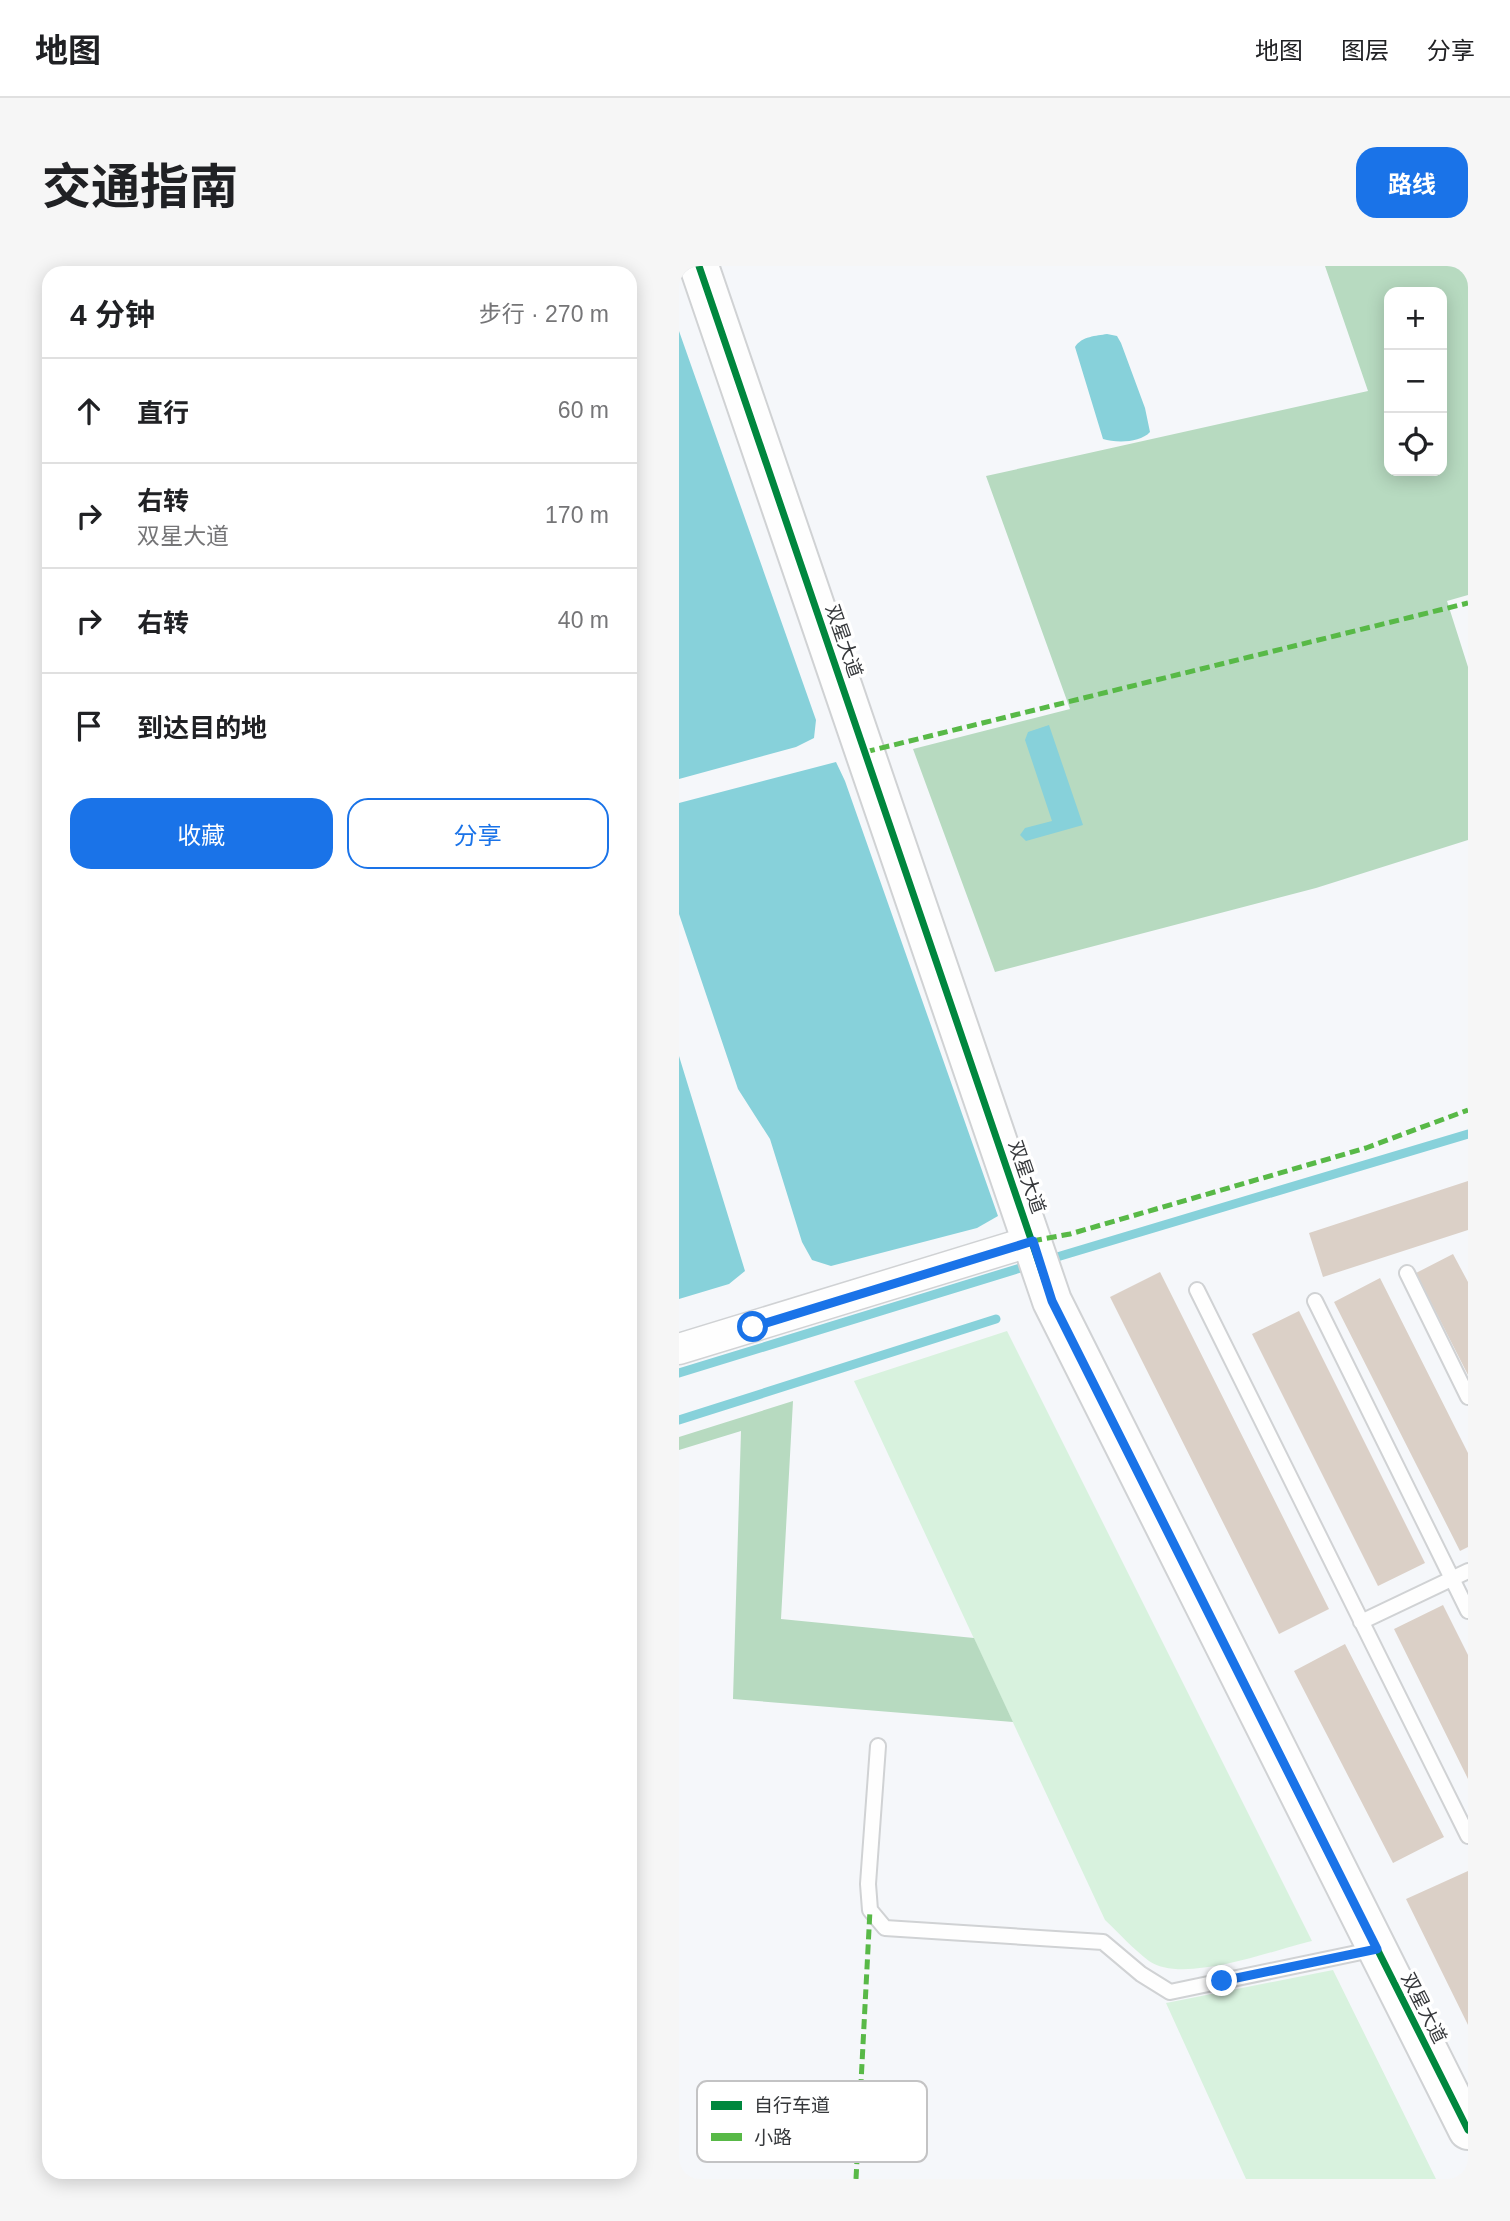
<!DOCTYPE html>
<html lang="zh">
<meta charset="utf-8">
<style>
body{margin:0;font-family:Helvetica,"Noto Sans SC",sans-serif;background:#f6f6f6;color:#202124}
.controls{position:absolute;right:21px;top:21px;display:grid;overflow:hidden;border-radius:14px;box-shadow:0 4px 18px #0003}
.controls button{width:63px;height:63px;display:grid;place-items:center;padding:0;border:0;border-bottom:2px solid #e0e0e0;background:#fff;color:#202124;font:35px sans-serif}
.stop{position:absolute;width:21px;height:21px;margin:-16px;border:5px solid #1a73e8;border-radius:50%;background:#fff}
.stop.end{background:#1a73e8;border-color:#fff;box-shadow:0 2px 7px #0008}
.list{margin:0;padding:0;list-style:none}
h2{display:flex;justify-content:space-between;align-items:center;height:91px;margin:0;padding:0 28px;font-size:30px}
h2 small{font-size:23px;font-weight:400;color:#757577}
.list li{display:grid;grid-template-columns:46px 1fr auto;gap:21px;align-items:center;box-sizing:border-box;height:105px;padding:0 28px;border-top:2px solid #e0e0e0}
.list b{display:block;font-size:26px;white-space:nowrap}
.list p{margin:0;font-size:23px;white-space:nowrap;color:#757577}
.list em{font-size:23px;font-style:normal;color:#757577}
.actions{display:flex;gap:14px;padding:21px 28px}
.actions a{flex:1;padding:16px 0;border:2px solid #1a73e8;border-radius:21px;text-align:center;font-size:24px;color:#1a73e8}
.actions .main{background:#1a73e8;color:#fff}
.icon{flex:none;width:38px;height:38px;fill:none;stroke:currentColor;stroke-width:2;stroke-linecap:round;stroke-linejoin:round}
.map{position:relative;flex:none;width:789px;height:1913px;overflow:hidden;border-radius:21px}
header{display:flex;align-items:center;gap:42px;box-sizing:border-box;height:98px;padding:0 35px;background:#fff;border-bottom:2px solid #e0e0e0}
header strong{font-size:33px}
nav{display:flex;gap:38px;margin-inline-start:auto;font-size:24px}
.intro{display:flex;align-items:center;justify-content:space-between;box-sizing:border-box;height:168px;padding:0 42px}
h1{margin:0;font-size:49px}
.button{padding:18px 32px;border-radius:21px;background:#1a73e8;color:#fff;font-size:24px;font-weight:700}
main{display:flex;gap:42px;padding:0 42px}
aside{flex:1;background:#fff;border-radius:21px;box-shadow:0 4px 18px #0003}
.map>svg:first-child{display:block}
</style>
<header>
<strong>地图</strong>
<nav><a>地图</a><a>图层</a><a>分享</a></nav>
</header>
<div class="intro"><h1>交通指南</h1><a class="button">路线</a></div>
<main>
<aside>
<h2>4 分钟<small>步行 · 270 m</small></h2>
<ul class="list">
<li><svg class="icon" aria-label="ahead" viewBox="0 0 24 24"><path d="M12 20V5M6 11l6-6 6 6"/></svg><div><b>直行</b></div><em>60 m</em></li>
<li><svg class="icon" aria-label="right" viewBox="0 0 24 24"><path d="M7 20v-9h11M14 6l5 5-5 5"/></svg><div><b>右转</b><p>双星大道</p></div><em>170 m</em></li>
<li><svg class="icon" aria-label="right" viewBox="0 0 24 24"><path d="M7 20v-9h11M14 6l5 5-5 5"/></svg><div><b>右转</b></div><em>40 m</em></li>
<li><svg class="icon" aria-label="arrive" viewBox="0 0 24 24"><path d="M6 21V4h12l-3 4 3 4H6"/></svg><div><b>到达目的地</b></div></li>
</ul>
<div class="actions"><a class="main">收藏</a><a>分享</a></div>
</aside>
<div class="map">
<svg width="789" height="1913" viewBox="0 0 789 1913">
<rect width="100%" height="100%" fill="#f5f7fa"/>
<!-- green -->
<path fill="#d8f2de" d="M328,1065L633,1675C594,1684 504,1719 470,1695C454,1683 440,1667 426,1654L175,1115Z
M654,1704L757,1913H567L487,1737Z"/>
<!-- forest -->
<path fill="#b7dac0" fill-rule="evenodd" d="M646,0H789V329L768,335L789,401V574L637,622L316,706L234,483L391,443L307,210L689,125ZM710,26H763V205H710Z
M114,1135L102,1353L295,1372L334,1456L54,1433L62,1165L0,1184V1171Z"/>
<!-- water -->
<path fill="#87d1da" d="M0,65L137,454L135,472L117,481L0,513Z
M428,68L438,70L442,77L466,142L471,166C461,177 437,177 424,173L396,81C403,70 417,70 428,68Z
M370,459L404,559L347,575L341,569L346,562L373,555L346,474L349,466Z
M157,496L166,515L319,950L298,962L152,1000L133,994L123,976L91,873L59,823L0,648V537Z
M0,790L66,1005L50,1018L0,1033Z"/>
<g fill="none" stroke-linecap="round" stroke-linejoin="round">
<!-- stream -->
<path stroke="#87d1da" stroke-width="9" d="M368,994L789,868
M0,1107L351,999
M0,1154L317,1053"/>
</g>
<!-- building -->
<path fill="#dbd0c7" d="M789,915V964L644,1011L630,967Z
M774,988L789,1016V1109L737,1007Z
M481,1006L650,1343L600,1368L431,1031Z
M701,1012L789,1187V1281L781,1285L655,1036Z
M620,1045L746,1297L699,1320L573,1068Z
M764,1339L789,1389V1513L715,1363Z
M666,1378L765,1571L714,1597L615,1405Z
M789,1605V1759L727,1633Z"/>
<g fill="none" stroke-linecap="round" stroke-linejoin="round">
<defs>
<path id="lane" d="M728,1007L789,1131
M518,1024L789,1570
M636,1035L789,1345
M682,1356L789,1305
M199,1480L189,1618L191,1644L206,1662L424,1676L462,1708L491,1726L697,1683"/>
<path id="street" d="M0,1083L353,975"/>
<path id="secondary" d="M20,0L373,1035L789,1864"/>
</defs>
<!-- lane casing -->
<use href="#lane" stroke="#d0d2d4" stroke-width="18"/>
<!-- street casing -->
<use href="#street" stroke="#d0d2d4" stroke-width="33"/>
<!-- secondary casing -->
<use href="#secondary" stroke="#d0d2d4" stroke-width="42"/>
<!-- lane -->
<use href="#lane" stroke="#fefefe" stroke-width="14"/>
<!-- street -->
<use href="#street" stroke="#fefefe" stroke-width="30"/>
<!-- secondary -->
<use href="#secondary" stroke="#fefefe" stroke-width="38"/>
<!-- quiet -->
<path stroke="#58b947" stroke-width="5" stroke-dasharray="10 5" stroke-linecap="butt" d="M186,486L789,337
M353,975L391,968L687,882L789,844
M177,1913L191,1644"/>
<defs>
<path id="cycleway" d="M20,0L373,1035L789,1864"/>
</defs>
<!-- cycleway casing -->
<use href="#cycleway" stroke="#fff" stroke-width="11"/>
<!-- cycleway -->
<use href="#cycleway" stroke="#00873e" stroke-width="7"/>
</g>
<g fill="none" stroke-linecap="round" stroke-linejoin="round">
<!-- route -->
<path stroke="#1a73e8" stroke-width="9" d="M74,1061L354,975L373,1035L698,1683L543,1715"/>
</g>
<g text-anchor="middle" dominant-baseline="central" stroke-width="7" stroke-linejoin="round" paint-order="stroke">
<!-- street labels -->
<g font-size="19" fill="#36383b" stroke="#fff">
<text transform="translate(165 375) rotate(71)">双星大道</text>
<text transform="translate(348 911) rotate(71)">双星大道</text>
<text transform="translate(745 1742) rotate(63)">双星大道</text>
</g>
</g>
<!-- legend -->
<rect x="18" y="1815" width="230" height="81" rx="10" fill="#fff" stroke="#c3c3c4" stroke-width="2"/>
<rect x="32" y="1835" width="31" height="9" fill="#00873e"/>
<rect x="32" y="1867" width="31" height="8" fill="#58b947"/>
<g font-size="19" fill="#36383b">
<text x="75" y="1846">自行车道</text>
<text x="75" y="1878">小路</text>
</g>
</svg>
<div class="controls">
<button>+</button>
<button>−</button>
<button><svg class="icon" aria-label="locate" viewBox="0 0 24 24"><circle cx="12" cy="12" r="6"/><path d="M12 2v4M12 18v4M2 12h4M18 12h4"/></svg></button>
</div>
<div class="stop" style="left:74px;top:1061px"></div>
<div class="stop end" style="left:543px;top:1715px"></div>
</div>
</main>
